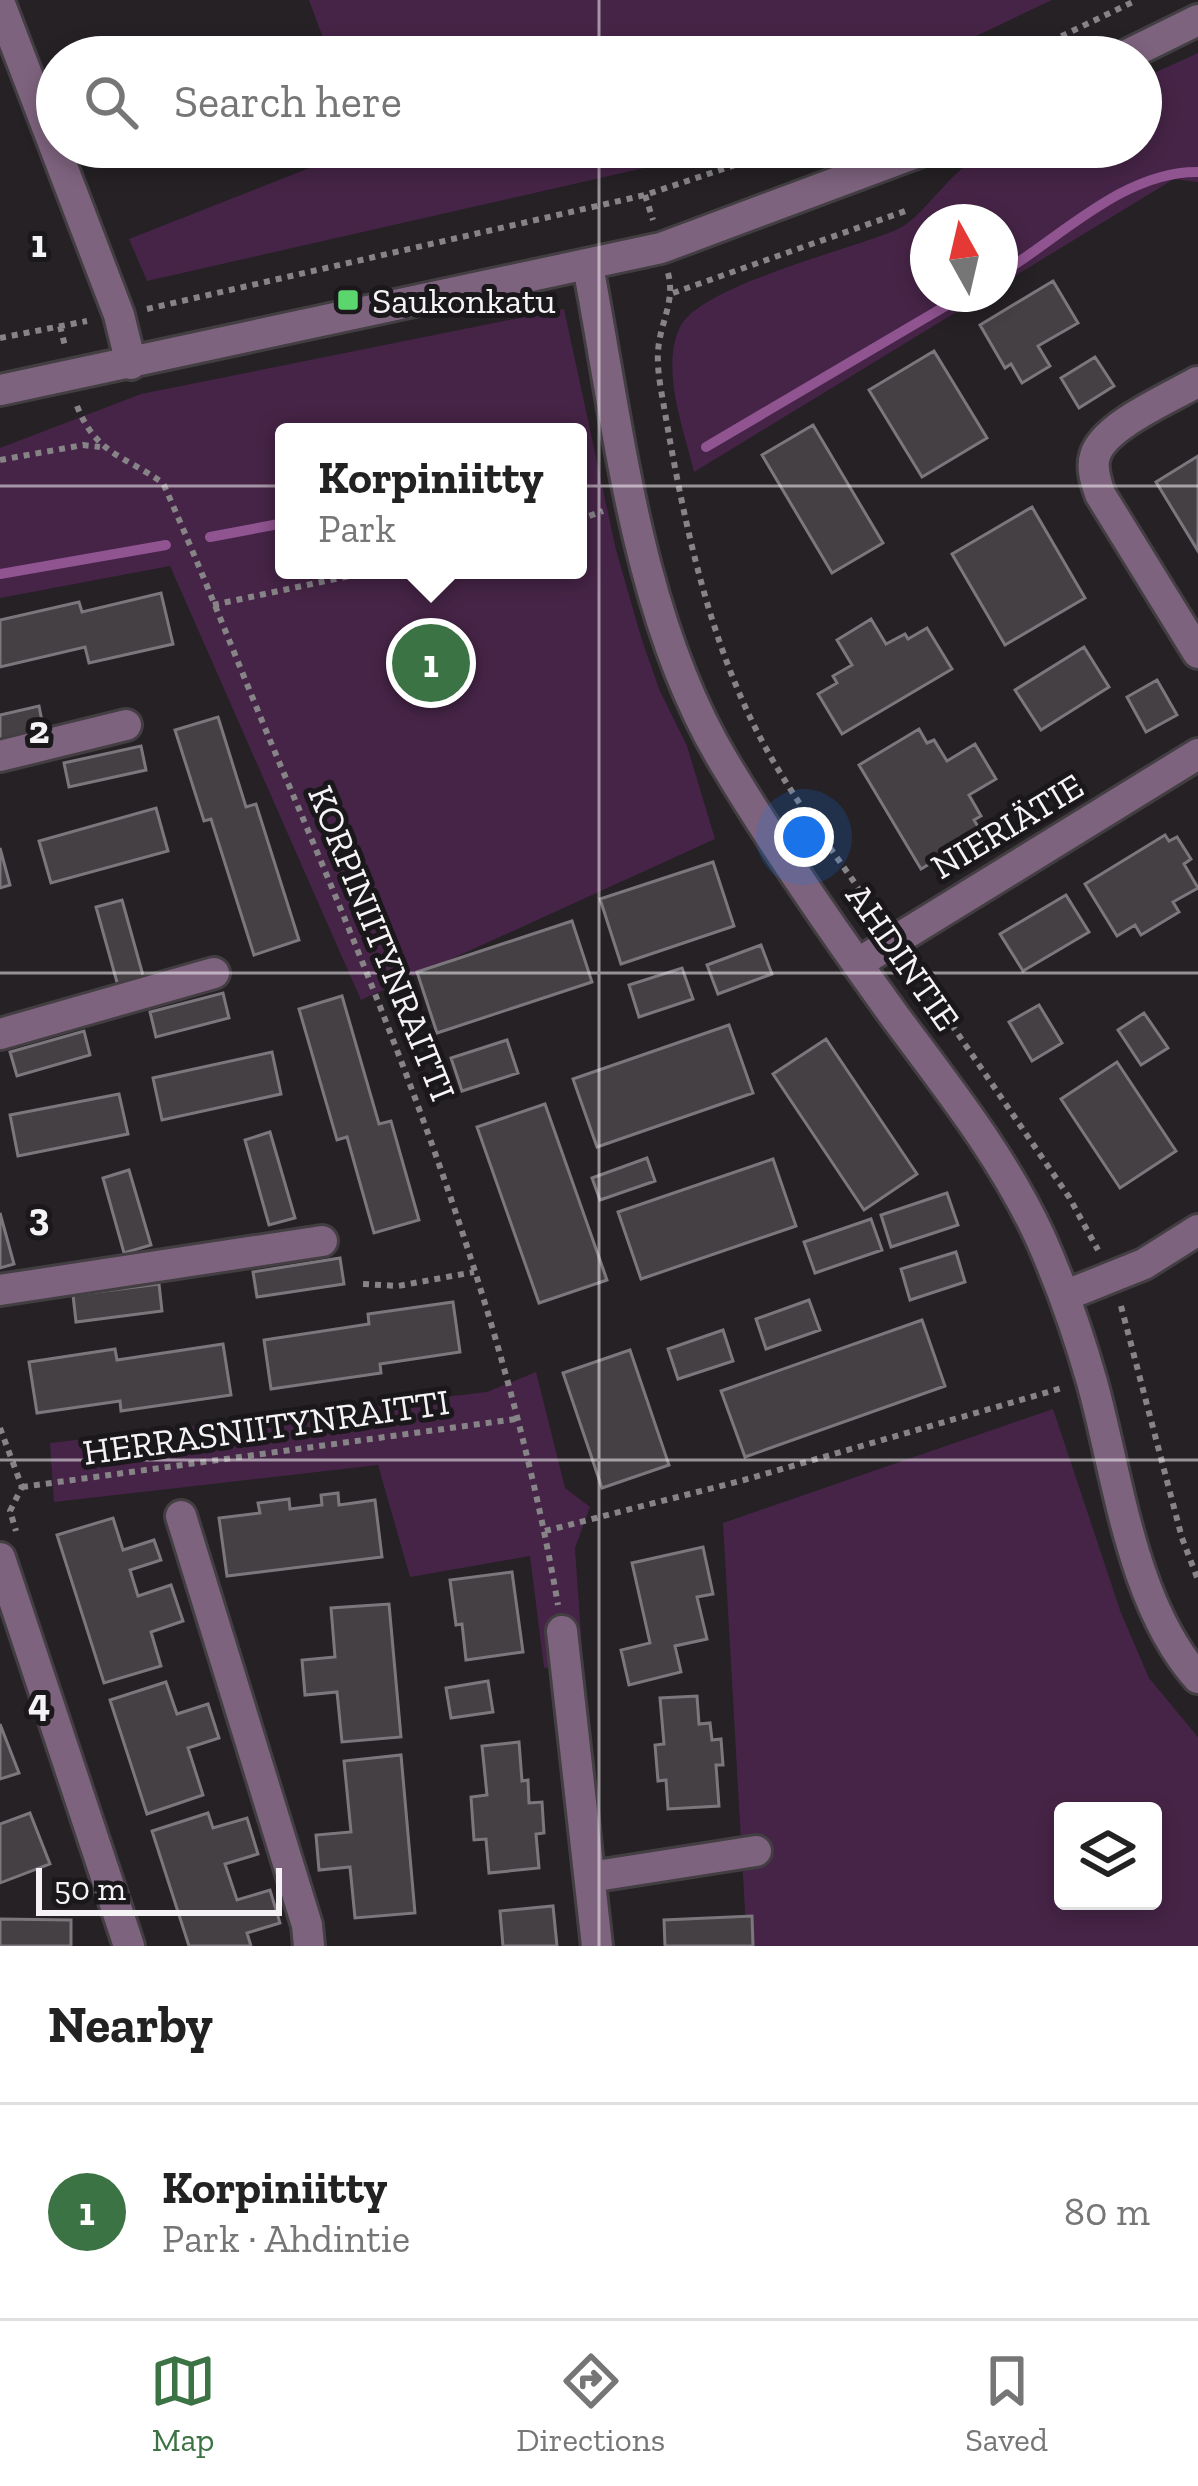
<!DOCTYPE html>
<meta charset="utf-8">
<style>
body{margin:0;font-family:"Zilla Slab",serif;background:#f6f6f6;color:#222}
.controls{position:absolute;right:36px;bottom:36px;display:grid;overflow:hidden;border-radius:12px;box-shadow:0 6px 18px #0003}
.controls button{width:108px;height:108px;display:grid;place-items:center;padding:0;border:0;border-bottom:3px solid #e0e0e0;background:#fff;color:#222;font:60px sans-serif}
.compass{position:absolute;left:910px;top:204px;width:108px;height:108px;border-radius:50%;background:#fff;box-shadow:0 6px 18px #0003;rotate:352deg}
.scale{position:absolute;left:36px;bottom:30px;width:246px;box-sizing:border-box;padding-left:12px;border:6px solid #f6f3f6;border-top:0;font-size:33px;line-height:42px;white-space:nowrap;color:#f6f3f6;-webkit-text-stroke:9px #1b181b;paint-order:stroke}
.you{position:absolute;left:804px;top:837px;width:42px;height:42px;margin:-30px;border:9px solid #fff;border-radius:50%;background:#1a73e8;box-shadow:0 0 0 18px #1a73e833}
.badge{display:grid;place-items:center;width:78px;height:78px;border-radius:50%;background:#3c7344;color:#fff;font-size:39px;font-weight:700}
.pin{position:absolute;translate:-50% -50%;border:6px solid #fff;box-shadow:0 3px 12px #0006}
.popup{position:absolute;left:275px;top:423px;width:312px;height:156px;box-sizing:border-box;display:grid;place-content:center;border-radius:12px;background:#fff;filter:drop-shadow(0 3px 9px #0005);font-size:39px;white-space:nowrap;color:#767676}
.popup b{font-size:45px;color:#222}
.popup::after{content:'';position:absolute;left:50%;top:100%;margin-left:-24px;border:24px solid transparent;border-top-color:#fff}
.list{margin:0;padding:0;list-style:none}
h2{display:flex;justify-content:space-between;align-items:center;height:156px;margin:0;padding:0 48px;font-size:51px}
h2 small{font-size:39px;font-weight:400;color:#767676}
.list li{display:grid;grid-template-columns:78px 1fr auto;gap:36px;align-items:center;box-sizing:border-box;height:216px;padding:0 48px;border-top:3px solid #e0e0e0}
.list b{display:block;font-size:45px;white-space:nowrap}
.list p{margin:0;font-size:39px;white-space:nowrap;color:#767676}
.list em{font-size:39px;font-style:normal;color:#767676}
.icon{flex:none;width:66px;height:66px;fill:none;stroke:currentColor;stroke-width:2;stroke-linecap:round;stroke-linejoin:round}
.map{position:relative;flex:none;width:1198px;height:1946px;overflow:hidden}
.search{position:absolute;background:#fff;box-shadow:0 6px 18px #0003;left:36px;right:36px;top:36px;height:132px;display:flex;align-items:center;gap:30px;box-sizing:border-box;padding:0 42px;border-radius:66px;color:#767676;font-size:45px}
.sheet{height:372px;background:#fff}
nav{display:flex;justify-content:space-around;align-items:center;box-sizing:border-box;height:168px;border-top:3px solid #e0e0e0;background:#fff;font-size:33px;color:#767676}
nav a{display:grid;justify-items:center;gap:6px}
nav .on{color:#3c7344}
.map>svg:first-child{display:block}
</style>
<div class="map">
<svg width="1198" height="1946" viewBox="0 0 1198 1946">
<rect width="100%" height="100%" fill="#252125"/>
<!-- green -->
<path fill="#462447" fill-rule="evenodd" d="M309,0H1052L932,57H330Z
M1198,53V182L1174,179L1000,285V222H928V294H986L694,472C684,429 660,369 680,327C700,286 849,250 896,230C925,218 952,164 994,148C1013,141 1113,147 1141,147V79Z
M363,147H720L701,155L147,281L129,239Z
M564,309L616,550L641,637L659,689L687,746L715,839L361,1000L170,566L0,598V448L141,394ZM284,432H578V570H284Z
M536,1372L565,1488L590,1507L575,1548L583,1664L544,1668L530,1556L410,1577L378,1465L54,1502L50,1443L487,1392Z
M1053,1409L1121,1613L1149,1678L1198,1737V1946H747L723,1523ZM1063,1811H1153V1901H1063Z"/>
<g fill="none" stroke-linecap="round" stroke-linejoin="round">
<!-- stream -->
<path stroke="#905491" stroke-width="10" d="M1000,274C1060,238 1124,171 1198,172
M706,447L966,294
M210,537L284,523
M0,574L166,545"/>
</g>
<!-- building -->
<path fill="#444044" stroke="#7c777c" stroke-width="3" d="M1053,281L1078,323L1038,346L1050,366L1022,383L1011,364L1005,368L980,325Z
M934,351L987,438L922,477L869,390Z
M1095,357L1114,386L1079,408L1061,378Z
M813,425L883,543L832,573L762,455Z
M1198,456V551L1156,482Z
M1032,507L1085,598L1005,645L952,554Z
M161,593L173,644L89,663L85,647L0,667V620L79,602L82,612Z
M871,619L886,644L905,634L908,639L927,628L952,669L842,734L818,694L837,683L833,676L852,665L837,640Z
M1084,647L1109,687L1041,730L1015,690Z
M1157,680L1177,715L1146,732L1127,697Z
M39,706L44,731L0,741V715Z
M218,717L246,807L256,804L299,940L254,955L211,819L204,821L175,730Z
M919,729L927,743L934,740L947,761L975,744L996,779L969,795L981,816L974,820L982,833L921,869L859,765Z
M141,746L146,770L69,787L64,763Z
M156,808L168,851L51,883L39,841Z
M1165,835L1169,841L1177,837L1191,859L1184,864L1198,888L1173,902L1179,912L1141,935L1135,925L1117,936L1085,884Z
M0,848L10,885L0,888Z
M713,862L734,926L621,964L600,899Z
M1066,895L1089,932L1023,971L1000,934Z
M122,900L144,979L118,986L96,907Z
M572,921L592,982L437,1033L417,972Z
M761,945L772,974L718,994L707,965Z
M682,968L693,999L639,1017L629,985Z
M223,993L229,1018L156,1037L150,1012Z
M342,996L379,1124L391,1121L419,1220L374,1233L347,1137L337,1140L299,1009Z
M1039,1005L1062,1043L1032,1061L1009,1022Z
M1144,1013L1168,1048L1141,1065L1118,1030Z
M729,1025L753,1093L597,1147L573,1079Z
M84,1031L90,1055L17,1076L10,1052Z
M826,1039L917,1174L864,1210L773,1074Z
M507,1040L518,1073L462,1091L451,1058Z
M272,1052L281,1094L162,1120L153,1078Z
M1117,1062L1176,1151L1120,1188L1061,1099Z
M119,1094L128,1134L18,1156L10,1115Z
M545,1104L607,1280L539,1303L477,1127Z
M270,1132L295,1218L269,1225L245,1140Z
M647,1158L655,1181L600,1200L592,1178Z
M773,1159L796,1226L641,1279L618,1212Z
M129,1170L151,1245L124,1253L103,1178Z
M947,1193L958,1225L891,1247L881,1215Z
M0,1213L14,1264L0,1268Z
M871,1219L882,1250L815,1273L804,1242Z
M956,1252L965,1282L910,1300L901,1269Z
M340,1258L344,1284L257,1297L253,1272Z
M159,1284L162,1311L76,1322L73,1295Z
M809,1300L820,1330L766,1349L756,1319Z
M453,1302L460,1352L380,1364L381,1373L271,1389L264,1340L369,1324L368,1314Z
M922,1320L945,1386L745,1457L721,1391Z
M723,1330L733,1361L678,1379L668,1349Z
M223,1344L231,1395L121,1411L120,1401L37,1413L29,1362L115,1349L117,1360Z
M630,1350L669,1465L602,1488L563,1373Z
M338,1493L339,1505L375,1500L382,1557L227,1576L219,1518L260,1513L258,1503L289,1499L290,1509L322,1505L321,1495Z
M113,1518L123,1550L154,1540L161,1560L130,1570L138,1596L171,1585L183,1621L151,1632L161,1666L104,1683L57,1535Z
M703,1547L713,1594L697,1597L707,1639L675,1646L681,1672L629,1685L621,1650L650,1643L632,1563Z
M512,1572L523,1652L466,1660L462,1624L456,1625L450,1580Z
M389,1604L401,1737L342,1742L337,1692L305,1695L302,1660L335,1657L331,1608Z
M488,1681L493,1712L451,1718L446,1688Z
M166,1682L177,1714L208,1704L219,1738L188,1748L203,1795L147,1814L110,1700Z
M697,1696L699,1724L710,1723L712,1740L721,1739L723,1765H716L719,1806L668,1809L666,1780L658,1781L655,1745L664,1744L660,1698Z
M0,1724L19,1773L0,1779Z
M519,1742L522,1781L528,1780L529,1803L542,1802L544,1833L536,1834L539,1868L489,1873L486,1839L474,1840L471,1797L487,1795L482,1746Z
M401,1755L415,1913L355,1918L350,1867L319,1870L316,1835L351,1832L344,1761Z
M30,1813L50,1864L0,1883V1824Z
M208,1813L213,1828L247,1818L258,1854L225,1864L237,1900L270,1890L280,1923L247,1933L251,1946H189L152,1831Z
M553,1906L557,1946H503L500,1911Z
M752,1916L753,1946H665L664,1920Z
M0,1919L71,1920V1946H0Z"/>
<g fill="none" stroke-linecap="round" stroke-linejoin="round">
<defs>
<path id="minor" d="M0,4L119,315L131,364
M1123,57L1198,20
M588,266C619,429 637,618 724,762C776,849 836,935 896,1018C948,1088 1003,1157 1040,1237C1061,1284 1078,1333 1092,1382C1118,1476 1131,1603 1198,1678
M1197,382C1170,398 1103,426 1095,456C1091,468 1096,482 1100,494L1198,653
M0,390L661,248L932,147
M0,756L126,725
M857,964L1198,754
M0,1034L214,973
M0,1290L322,1241
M1064,1296L1144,1264L1198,1230
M181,1516L307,1925L309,1946
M0,1558L129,1946
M562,1631L597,1946
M590,1877L756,1851"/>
</defs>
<!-- minor casing -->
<use href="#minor" stroke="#423e42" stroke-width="36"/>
<!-- path -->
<path stroke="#878487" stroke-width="6" stroke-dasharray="6 6" stroke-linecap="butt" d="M1018,57L1137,0
M645,195L653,220
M668,273C676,302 659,324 658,353C657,370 661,390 664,407C682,511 704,619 749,715C782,786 833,850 877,915
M673,293L908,210
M147,309L645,195L789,147
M60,326L65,346
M0,338L87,321
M77,406C96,454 123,455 163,483C205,577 242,674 282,769C397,1039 508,1315 558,1605
M0,460L83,445L100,447
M578,520L603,511
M213,605L377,570
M911,965L1069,1197L1098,1250
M363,1284L398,1286L474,1272
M1121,1306L1182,1538L1198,1580
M0,1428L22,1487L10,1511L16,1531
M22,1487L516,1419
M545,1531L744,1480L1062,1388"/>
<!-- minor -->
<use href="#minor" stroke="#7e637e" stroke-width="30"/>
</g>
<!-- grid -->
<path fill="none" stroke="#f6f3f6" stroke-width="3" stroke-opacity="0.55" d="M599,0V57M599,147V1946M0,486H1198M0,973H1198M0,1460H1198"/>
<!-- markers -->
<rect fill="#5bd56e" stroke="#1b181b" stroke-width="4.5" x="336" y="288" width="24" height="24" rx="6"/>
<g text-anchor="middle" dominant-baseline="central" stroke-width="10" stroke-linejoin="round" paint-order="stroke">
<!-- poi labels -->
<g font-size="36" fill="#f6f3f6" stroke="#1b181b" text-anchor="start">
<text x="372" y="300">Saukonkatu</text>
</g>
<!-- street labels -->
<g font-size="36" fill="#f6f3f6" stroke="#1b181b">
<text transform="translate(1007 826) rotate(-31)">NIERIÄTIE</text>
<text transform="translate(382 943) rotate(68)">KORPINIITYNRAITTI</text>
<text transform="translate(903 957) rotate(55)">AHDINTIE</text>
<text transform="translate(266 1427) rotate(-8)">HERRASNIITYNRAITTI</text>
</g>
</g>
<g font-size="39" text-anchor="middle" font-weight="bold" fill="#f6f3f6" stroke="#1b181b" stroke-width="10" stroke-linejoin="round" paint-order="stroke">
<text x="39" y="257">1</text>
<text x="39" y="743">2</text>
<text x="39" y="1230">3</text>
<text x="39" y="1716">4</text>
</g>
</svg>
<div class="controls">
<button><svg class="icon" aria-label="layers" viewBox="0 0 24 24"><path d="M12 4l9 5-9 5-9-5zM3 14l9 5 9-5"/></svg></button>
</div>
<svg class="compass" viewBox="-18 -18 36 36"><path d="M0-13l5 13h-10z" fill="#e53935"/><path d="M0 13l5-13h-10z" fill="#767676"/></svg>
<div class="scale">50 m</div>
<div class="you"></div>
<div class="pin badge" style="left:431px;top:663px">1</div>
<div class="popup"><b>Korpiniitty</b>Park</div>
<div class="search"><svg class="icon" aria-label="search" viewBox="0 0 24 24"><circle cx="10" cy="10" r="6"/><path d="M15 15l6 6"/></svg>Search here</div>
</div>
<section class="sheet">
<h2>Nearby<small></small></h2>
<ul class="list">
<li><span class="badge">1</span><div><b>Korpiniitty</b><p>Park · Ahdintie</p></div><em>80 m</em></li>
</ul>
</section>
<nav>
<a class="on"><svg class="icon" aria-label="map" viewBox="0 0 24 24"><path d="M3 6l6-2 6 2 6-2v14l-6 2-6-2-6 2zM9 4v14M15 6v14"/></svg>Map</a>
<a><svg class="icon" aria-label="directions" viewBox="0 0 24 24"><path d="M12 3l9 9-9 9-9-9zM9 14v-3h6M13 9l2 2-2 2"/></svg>Directions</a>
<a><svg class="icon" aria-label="saved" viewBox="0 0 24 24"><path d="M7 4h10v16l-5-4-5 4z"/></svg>Saved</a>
</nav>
